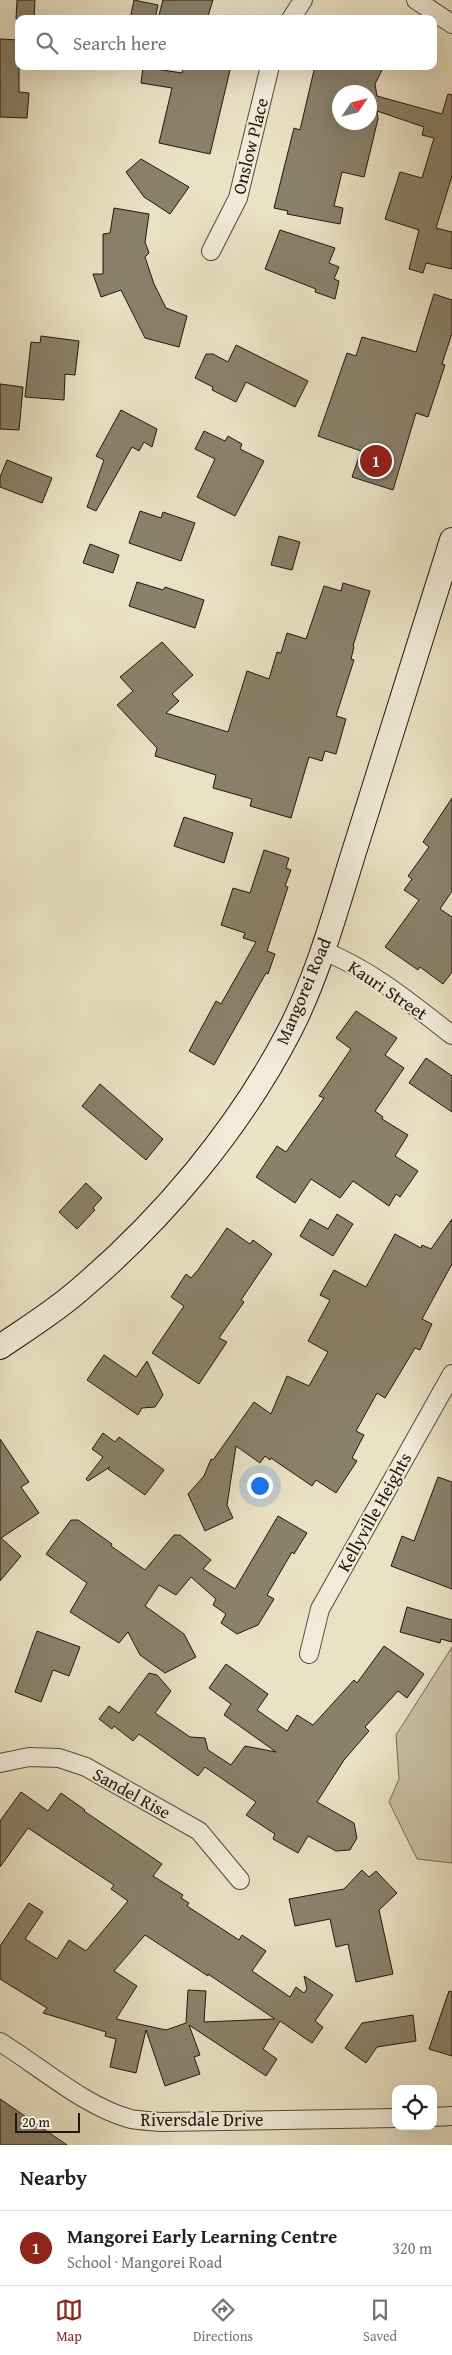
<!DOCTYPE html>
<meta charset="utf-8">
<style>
body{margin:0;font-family:"Gentium Book Plus",serif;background:#f6f6f6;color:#222}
.controls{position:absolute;right:15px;bottom:15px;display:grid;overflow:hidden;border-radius:10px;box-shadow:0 5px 20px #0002}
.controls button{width:45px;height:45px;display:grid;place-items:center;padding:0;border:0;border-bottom:1px solid #e0e0e0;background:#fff;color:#222;font:25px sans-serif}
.compass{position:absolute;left:332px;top:85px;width:45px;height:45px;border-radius:50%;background:#fff;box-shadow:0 5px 20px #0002;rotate:55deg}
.scale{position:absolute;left:15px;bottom:12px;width:65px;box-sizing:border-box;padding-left:5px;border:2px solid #21170c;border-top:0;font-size:14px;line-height:18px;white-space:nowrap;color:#21170c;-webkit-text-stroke:4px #f1ecd9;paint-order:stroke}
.you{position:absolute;left:259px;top:1485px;width:18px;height:18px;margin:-12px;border:4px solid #fff;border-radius:50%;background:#1a73e8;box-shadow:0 0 0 8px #1a73e833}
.badge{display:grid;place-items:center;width:32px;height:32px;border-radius:50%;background:#8f2418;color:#fff;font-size:16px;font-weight:700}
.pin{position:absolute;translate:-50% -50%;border:2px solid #fff;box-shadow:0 1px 5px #0006}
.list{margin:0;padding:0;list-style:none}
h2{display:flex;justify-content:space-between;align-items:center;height:65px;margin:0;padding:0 20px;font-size:21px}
h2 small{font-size:16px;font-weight:400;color:#767676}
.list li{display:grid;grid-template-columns:32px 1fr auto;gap:15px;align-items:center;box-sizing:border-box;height:75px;padding:0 20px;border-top:1px solid #e0e0e0}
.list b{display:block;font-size:19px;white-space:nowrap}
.list p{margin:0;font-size:16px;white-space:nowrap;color:#767676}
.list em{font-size:16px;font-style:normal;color:#767676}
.icon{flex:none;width:28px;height:28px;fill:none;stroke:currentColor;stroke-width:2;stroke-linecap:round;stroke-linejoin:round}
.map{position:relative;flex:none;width:452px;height:2145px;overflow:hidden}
.search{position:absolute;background:#fff;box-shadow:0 5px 20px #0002;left:15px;right:15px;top:15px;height:55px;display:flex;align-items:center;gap:12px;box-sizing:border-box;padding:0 18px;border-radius:10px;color:#767676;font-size:19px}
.sheet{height:140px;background:#fff}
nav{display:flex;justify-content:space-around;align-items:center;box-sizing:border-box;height:70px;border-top:1px solid #e0e0e0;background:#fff;font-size:14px;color:#767676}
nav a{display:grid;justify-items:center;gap:2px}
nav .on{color:#8f2418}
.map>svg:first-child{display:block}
</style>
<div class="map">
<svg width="452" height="2145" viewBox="0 0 452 2145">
<rect width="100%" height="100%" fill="#eae2c4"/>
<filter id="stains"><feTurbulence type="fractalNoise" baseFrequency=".004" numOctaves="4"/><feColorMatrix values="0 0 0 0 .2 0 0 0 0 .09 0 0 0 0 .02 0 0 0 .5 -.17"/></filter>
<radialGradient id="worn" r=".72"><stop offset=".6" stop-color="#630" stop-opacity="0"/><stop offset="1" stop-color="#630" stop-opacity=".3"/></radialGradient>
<!-- green -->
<path fill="#c8bfa5" stroke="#746b58" d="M452,1647V1863L417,1859L389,1802L399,1779L396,1735Z"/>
<!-- building -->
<path fill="#8a816c" stroke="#21170c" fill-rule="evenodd" d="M17,0H35L34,19H16Z
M134,0L158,5L155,19H130Z
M163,0H213L207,19H171L159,15Z
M0,39L19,40V92L29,93L27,118L0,117Z
M183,66H231L210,154L159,143L172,88L141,83L143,67L182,73Z
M315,66H384L375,84L377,96L442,114L448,94L452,95V176L436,228L452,232V269L426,263L423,273L409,269L419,230L385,219L400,172L422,178L434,138L422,135L424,127L377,111L378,119L364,177L342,172L334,206L343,208L340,224L287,214L288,211L274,208L294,128L300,130ZM340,92H370V122H340Z
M141,159L189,187L170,214L144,197L126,172Z
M114,208L149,214L145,242L149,253L145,257L154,284L166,308L187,316L179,347L145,338L121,290L101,297L93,274H103V234L110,233Z
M280,230L335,248L329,263L339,267L334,279L339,281L335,299L315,292L316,289L265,269Z
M434,294L452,300V333L442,364L445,365L428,417L416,413L393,490L352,477L361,451L318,436L347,353L356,356L362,337L416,352Z
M41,336L79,341L75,375L65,374L64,400L25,397L31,342L40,343Z
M236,345L308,381L295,407L246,382L236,402L212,390L213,387L195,378L206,354H213L228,362Z
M0,384L23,387L19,430L0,429Z
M121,410L157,429L152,447L144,442L139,451L132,447L96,511L87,507L104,460L96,456Z
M204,431L225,441L228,436L242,444L240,449L264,461L235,516L197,497L215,459L195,449Z
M7,460L52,478L42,503L0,487V477Z
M140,511L161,518L163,512L195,523L181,561L129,543Z
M279,536L300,542L292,570L271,565Z
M90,544L119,555L113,573L83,563Z
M137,582L163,590L165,587L204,600L195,628L129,606Z
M343,583L370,591L353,646L354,647L351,659L354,660L336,716L346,719L336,754L325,751L322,761L309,757L291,818L250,806L252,799L213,788L216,775L155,756L157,748L117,705L133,691L120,677L162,642L193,675L172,694L179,701L166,713L228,732L247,671L269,679L277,652L281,653L287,633L306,639L324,586L341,591Z
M452,798V891L440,909L452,917V972L443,984L420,967L418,970L385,947L419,900L404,890L412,879L408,876L429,847L423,842Z
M184,817L233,833L224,863L174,846Z
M264,850L289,858L286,868L291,870L285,886L288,887L267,951L275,954L268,974L266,973L214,1065L189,1051L216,1001L221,1004L256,942L243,938L245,933L221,925L233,888L250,893Z
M356,1011L397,1038L385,1055L404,1068L375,1111L383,1117L382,1119L408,1135L395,1156L418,1171L400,1197L396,1194L389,1206L353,1181L340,1198L311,1179L295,1203L256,1177L277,1146L286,1152L324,1098L319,1096L351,1049L336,1038Z
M426,1058L452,1076V1112L409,1083Z
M100,1084L163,1139L146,1160L82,1106Z
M86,1183L102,1198L93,1208L95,1210L77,1229L59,1212Z
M337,1214L353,1224L333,1256L300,1236L310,1219L328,1229Z
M452,1219V1264L422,1319L432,1324L420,1350L415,1348L385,1398L377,1393L356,1431L364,1435L352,1458L357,1461L336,1493L316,1480L312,1486L271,1458L270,1460L265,1456L260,1463L236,1446L227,1505L233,1518L205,1531L188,1494L204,1476L211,1459L213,1460L254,1402L271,1414L287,1376L309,1386L328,1352L308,1341L330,1300L320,1295L334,1270L366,1287L395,1234L421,1248L422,1245L431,1249Z
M227,1228L250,1244L253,1240L272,1254L241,1300L244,1302L219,1338L227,1342L199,1384L152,1353L184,1306L171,1297L186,1274L191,1278L198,1270Z
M104,1355L136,1377L147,1361L163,1395L155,1407L142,1408L138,1415L87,1380Z
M103,1433L115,1442L119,1437L164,1470L145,1495L108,1469L110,1467L88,1481L86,1479L103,1457L92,1449Z
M0,1439L29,1482L21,1487L39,1513L1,1538L21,1556L0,1581Z
M438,1477L452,1482V1589L391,1566L402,1536L414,1541Z
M278,1516L307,1533L294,1554L292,1552L267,1595L274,1599L258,1625L237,1634L221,1623L226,1614L213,1605L216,1599L191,1577L176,1595L159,1585L145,1606L184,1634L196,1657L165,1673L140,1655L128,1632L119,1643L70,1612L87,1583L46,1554L71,1520H78L112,1544L111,1546L145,1570L174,1535H180L211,1560L203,1569L235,1589Z
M407,1607L452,1620V1642L441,1639L440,1643L400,1632Z
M37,1631L80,1647L69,1676L53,1670L41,1702L15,1692Z
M384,1646L424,1674L407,1698L398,1691L365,1727L369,1731L344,1760L317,1802L354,1823L357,1838L350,1850L336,1851L308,1836L298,1853L273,1839L275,1834L246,1815L256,1802L205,1767L198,1776L139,1734L133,1741L114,1726L112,1729L99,1719L109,1706L119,1713L149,1673L157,1675L171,1691L155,1713L190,1737L205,1738L208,1750L231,1765L245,1746L276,1752L224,1715L231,1704L209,1688L226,1664L268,1694L257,1710L287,1731L297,1715L313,1725L354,1680L357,1683Z
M21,1792L48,1811L61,1793L85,1810L84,1811L162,1864L153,1876L183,1895L181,1898L189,1903L187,1906L239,1940L242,1935L266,1951L252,1971L290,1997L296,1987L304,1993L307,1989L304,1976L333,1995L315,2021L323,2027L312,2043L280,2021L263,2049L277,2059L266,2076L189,2025L200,2055L194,2057L200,2074L165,2086L146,2030L136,2073L110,2067L116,2039L105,2036L106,2032L43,2013L47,2008L0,1979V1946L29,1903L43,1912L25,1939L57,1959L69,1940L86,1951L128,1901L111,1889L114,1885L28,1828L0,1867V1821ZM145,1935L208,1976V1974L275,2019L204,2022L206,1991L188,1990L186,2023L166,2030L116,2019L137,1986L114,1971Z
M362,1870L369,1877L376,1871L397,1893L379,1910L393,1974L356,1982L348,1944L336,1947L330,1919L295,1926L289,1899L344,1889Z
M449,1991L452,1992V2056L429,2049Z
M413,2015L416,2041L377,2047L366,2063L345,2048L362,2023Z
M0,2099L67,2145H0Z"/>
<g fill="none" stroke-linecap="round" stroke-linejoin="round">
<defs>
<path id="street" d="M416,0L452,24
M291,19L303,0
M211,251L238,198L270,66
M321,950C369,968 412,1004 452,1035
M309,1654L320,1609L452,1374
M0,1763L29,1757L59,1758L86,1767L199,1831L240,1880
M0,2042C39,2066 87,2108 131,2119C141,2121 152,2121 162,2122L396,2118
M433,2117L452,2116"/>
<path id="secondary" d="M0,1347C26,1329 54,1312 78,1291C162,1220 239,1129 290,1030C321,969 338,901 359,836C390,738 421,639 452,540"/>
</defs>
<!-- street casing -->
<use href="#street" stroke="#534a3a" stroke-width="20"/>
<!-- secondary casing -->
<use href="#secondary" stroke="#21170c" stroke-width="26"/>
<!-- street -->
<use href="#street" stroke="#f1ecd9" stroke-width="18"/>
<!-- secondary -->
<use href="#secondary" stroke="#f1ecd9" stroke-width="24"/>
</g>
<g text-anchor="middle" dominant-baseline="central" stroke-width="4" stroke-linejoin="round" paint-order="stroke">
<!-- street labels -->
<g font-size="18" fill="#21170c" stroke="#f1ecd9">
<text transform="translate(250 146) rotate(-76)">Onslow Place</text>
<text transform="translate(388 990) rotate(34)">Kauri Street</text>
<text transform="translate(303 991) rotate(-67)">Mangorei Road</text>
<text transform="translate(374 1512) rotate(-61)">Kellyville Heights</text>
<text transform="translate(132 1793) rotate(29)">Sandel Rise</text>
<text x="202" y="2119">Riversdale Drive</text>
</g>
</g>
<rect width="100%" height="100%" filter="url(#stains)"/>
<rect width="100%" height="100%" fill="url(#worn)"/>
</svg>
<div class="controls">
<button><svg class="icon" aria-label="locate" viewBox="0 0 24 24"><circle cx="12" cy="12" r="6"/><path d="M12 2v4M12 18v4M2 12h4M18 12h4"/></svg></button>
</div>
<svg class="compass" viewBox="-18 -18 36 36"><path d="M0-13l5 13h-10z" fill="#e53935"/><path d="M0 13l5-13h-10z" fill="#767676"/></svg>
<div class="scale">20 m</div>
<div class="you"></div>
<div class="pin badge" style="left:376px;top:461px">1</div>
<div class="search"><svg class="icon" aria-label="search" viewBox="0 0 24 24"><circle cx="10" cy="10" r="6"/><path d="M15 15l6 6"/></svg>Search here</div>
</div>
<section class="sheet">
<h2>Nearby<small></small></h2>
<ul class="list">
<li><span class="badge">1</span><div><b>Mangorei Early Learning Centre</b><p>School · Mangorei Road</p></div><em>320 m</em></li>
</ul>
</section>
<nav>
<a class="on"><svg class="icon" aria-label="map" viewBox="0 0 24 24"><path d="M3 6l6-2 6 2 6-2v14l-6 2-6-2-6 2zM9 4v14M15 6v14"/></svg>Map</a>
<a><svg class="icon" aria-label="directions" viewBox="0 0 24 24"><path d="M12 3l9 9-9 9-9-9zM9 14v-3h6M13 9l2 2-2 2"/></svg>Directions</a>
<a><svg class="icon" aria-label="saved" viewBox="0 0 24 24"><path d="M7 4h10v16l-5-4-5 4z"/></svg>Saved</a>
</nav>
